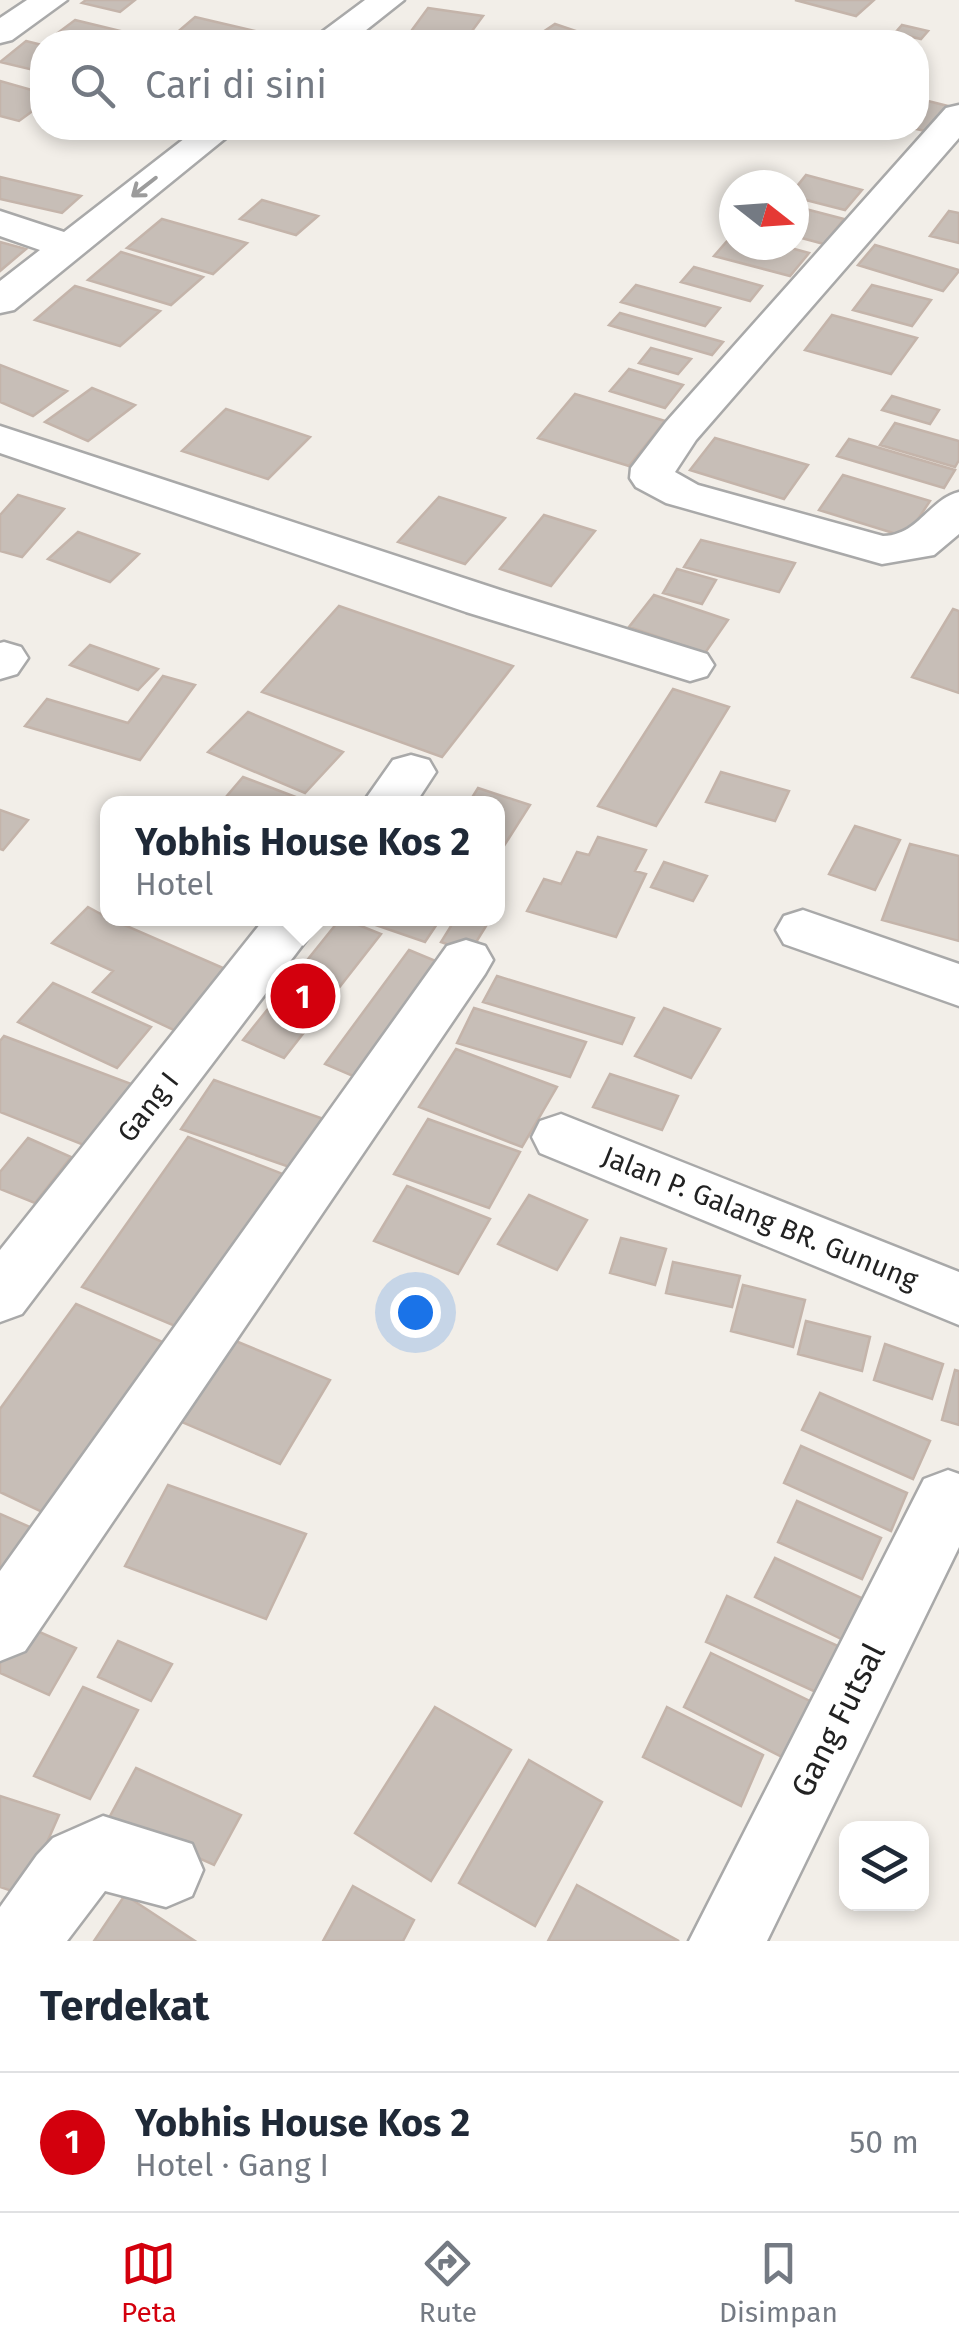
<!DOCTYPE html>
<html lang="id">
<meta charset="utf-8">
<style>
body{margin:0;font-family:"Fira Sans",sans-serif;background:#f6f6f7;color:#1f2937}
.controls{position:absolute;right:30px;bottom:30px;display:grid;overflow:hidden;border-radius:20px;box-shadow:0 5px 15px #0003}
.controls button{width:90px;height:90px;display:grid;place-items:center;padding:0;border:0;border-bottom:2px solid #e0e1e3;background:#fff;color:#1f2937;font:50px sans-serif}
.compass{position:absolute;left:719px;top:170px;width:90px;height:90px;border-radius:50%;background:#fff;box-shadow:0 5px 15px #0003;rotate:107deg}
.you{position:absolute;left:415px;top:1312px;width:35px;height:35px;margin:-25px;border:8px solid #fff;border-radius:50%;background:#1a73e8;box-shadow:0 0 0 15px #1a73e833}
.badge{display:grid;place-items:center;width:65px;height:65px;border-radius:50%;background:#d3000d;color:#fff;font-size:32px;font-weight:700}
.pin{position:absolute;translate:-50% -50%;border:5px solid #fff;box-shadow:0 2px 10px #0006}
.popup{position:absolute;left:100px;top:796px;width:405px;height:130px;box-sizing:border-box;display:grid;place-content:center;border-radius:20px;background:#fff;filter:drop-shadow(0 2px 8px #0005);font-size:32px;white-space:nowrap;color:#747a83}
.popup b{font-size:38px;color:#1f2937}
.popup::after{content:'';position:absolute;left:50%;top:100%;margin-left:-20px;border:20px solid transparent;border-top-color:#fff}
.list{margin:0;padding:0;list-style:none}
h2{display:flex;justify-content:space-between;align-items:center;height:130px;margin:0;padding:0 40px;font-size:42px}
h2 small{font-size:32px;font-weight:400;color:#747a83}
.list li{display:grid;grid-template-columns:65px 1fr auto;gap:30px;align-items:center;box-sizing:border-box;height:140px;padding:0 40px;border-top:2px solid #e0e1e3}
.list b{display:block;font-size:38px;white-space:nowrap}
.list p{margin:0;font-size:32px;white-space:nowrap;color:#747a83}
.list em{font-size:32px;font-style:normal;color:#747a83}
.icon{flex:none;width:55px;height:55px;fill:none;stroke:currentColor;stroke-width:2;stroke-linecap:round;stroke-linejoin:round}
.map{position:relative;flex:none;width:959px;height:1941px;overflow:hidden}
.search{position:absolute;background:#fff;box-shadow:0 5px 15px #0003;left:30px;right:30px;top:30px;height:110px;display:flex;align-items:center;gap:25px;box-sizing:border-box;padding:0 35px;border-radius:40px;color:#747a83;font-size:38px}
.sheet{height:270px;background:#fff}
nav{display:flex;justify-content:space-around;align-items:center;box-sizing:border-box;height:140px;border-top:2px solid #e0e1e3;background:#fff;font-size:28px;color:#747a83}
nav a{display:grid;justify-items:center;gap:5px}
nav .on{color:#d3000d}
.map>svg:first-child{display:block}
</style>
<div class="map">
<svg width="959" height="1941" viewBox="0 0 959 1941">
<rect width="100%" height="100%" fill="#f2eee8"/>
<!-- building -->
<path fill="#c7beb7" stroke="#c4b4aa" stroke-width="2.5" d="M86,0H135L120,12L82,3Z
M795,0H874L856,16Z
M428,8L483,16L464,42L409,34Z
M195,17L289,39L285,42H208L174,35Z
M75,20L129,33L117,42L47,41Z
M555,24L579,32L562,42L537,36Z
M902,25L928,31L921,39L895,33Z
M26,41L42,45V72L0,62Z
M0,81L42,93V104L19,121L0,116Z
M916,98L956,108L934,133L912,128H916Z
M806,175L862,190L845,210L794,197V190Z
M0,177L81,196L62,213L0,199Z
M262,200L318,216L296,235L240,219Z
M794,206L844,219L824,244L794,236Z
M949,211L959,213V243L930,236Z
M162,219L247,243L213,274L127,248Z
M734,233V245H780L809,253L790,276L714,256Z
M0,242L26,249L0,271Z
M875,245L959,270V271L943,291L858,265Z
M121,252L203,277L171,305L88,280Z
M694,267L762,286L750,301L681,282Z
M636,285L720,308L705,326L621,302Z
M872,285L931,300L912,326L853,310Z
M75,286L160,311L120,346L35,320Z
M620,313L723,342L712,355L609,325Z
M832,315L917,338L891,374L805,350Z
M651,348L691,359L678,374L639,363Z
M0,365L67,391L33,416L0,402Z
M629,369L683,385L665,408L610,391Z
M92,388L135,405L88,441L45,422Z
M575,394L665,421L629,466L538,438Z
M892,396L939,410L930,424L882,410Z
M226,409L310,437L268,479L182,451Z
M895,423L959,441V460L955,467L880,445Z
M715,438L808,465L784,499L690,470Z
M849,439L955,470L944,488L837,456Z
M843,475L930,501L906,537L819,510Z
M18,495L64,509L22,557L0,551V515Z
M439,497L505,518L465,564L398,542Z
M544,515L595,531L551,586L500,569Z
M78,532L139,554L110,582L48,559Z
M701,540L795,563L779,592L684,567Z
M677,569L716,580L702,604L663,593Z
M654,595L728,620L705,653L629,627Z
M339,606L513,666L442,757L262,692Z
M953,609L959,611V693L912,677Z
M90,645L158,669L138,690L70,665Z
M163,676L195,685L140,760L25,726L47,699L128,723Z
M673,689L729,707L656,826L598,806Z
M248,712L343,752L305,793L208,752Z
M721,772L789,791L775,821L706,802Z
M243,777L314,804H220Z
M478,788L530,805L502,849L498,847V804H468Z
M0,810L28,820L3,850L0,849Z
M855,826L900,840L875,890L829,874Z
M598,837L646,850L635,871L646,874L616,937L527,911L544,879L561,884L577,852L589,855Z
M910,844L959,856V941L882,920Z
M664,862L707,876L693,901L651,887Z
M88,907L108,918L230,971L178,1032L93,992L113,971L52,943Z
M341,918L381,934L284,1058L243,1040Z
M373,918H441L425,942L370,923Z
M456,918H491L470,952L441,942Z
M409,950L443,964L360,1079L325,1064Z
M497,976L634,1018L622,1044L483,1002Z
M53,983L151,1027L117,1068L18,1022Z
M474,1008L586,1042L570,1077L457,1043Z
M664,1008L720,1029L691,1078L635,1056Z
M4,1036L134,1085L89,1147L0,1112V1041Z
M456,1049L557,1087L522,1147L419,1107Z
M610,1074L678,1096L662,1130L593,1107Z
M214,1080L329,1121L298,1170L181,1129Z
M428,1119L520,1152L489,1208L394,1174Z
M188,1137L288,1176L187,1331L82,1287Z
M28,1138L71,1157L35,1203L0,1189V1172Z
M407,1186L490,1219L458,1274L374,1241Z
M529,1195L587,1220L557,1270L498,1244Z
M621,1238L666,1249L655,1285L610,1273Z
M673,1262L740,1276L732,1307L666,1293Z
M743,1285L805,1300L793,1347L731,1331Z
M76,1304L174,1347L57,1519L0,1492V1409Z
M806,1321L870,1337L862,1371L798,1354Z
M221,1335L330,1380L280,1464L170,1417Z
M885,1344L943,1364L932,1399L874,1380Z
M955,1370L959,1371V1425L942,1420Z
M820,1393L930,1441L913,1479L802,1430Z
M801,1446L907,1493L891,1531L784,1483Z
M168,1485L306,1534L266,1619L125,1566Z
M797,1501L881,1538L862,1579L778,1542Z
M0,1514L46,1534L0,1608Z
M775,1558L879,1606L860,1648L755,1597Z
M727,1596L860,1656L840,1703L706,1642Z
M19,1623L76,1648L49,1695L0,1673V1653Z
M118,1641L172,1664L151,1701L98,1677Z
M711,1653L814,1703L788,1760L684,1707Z
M83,1687L138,1710L90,1799L34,1776Z
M435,1707L511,1750L431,1881L355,1833Z
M667,1707L763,1755L741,1806L643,1757Z
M529,1760L602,1802L535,1926L459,1883Z
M136,1768L241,1815L214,1865L109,1818Z
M0,1796L59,1815L24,1895L0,1887Z
M577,1885L679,1941H548Z
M353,1886L414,1920L403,1941H323Z
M125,1895L195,1941H94Z"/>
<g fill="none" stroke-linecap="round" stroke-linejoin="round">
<defs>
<path id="minor" d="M27,0H67L12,40L0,43V18Z
M365,0H404L351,42H313L318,35Z
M959,105V138L696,440L675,472L698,485L883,536C919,535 928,500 959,492V534L934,555L882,564L666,503L636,487L630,478L631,468L666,422L946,108Z
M198,128H238L14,310L0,313V281L40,250L0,236V211L64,232Z
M0,426L500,590L707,654L714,665L707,676L690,681L466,612L0,453Z
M4,642L21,647L28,658L17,674L0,679V643Z
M411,755L429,760L436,772L415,804H362L393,760Z
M803,910L959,964V1006L784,944L776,930L784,916Z
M265,918H323L22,1314L0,1322V1250Z
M466,940L485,946L493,960L485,974L25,1651L0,1661V1571L447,946Z
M561,1114L959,1272V1325L540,1153L532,1137L540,1121Z
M948,1470L959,1474V1547L767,1941H689L924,1479Z
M103,1816L192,1844L203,1870L192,1896L166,1907L105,1891L67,1941H0V1907L37,1855L53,1838Z"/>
</defs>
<!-- minor casing -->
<use href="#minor" stroke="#a9a9a9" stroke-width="5"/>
<!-- minor -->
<use href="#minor" fill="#fff" fill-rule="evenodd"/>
</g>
<!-- one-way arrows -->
<defs><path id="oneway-shaft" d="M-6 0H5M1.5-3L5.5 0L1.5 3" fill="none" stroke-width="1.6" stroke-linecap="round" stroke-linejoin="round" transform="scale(2.5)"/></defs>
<use stroke="#9c9c9c" href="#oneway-shaft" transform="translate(144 187) rotate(142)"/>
<g text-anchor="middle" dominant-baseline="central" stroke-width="8" stroke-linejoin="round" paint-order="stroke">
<!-- street labels -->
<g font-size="28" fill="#222" stroke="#fff">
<text transform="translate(148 1107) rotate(-52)">Gang I</text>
<text transform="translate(760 1218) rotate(22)">Jalan P. Galang BR. Gunung</text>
</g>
<!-- near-street labels -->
<g font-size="32" fill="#222" stroke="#fff">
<text transform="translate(838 1720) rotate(-63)">Gang Futsal</text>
</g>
</g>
</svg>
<div class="controls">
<button><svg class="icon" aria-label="layers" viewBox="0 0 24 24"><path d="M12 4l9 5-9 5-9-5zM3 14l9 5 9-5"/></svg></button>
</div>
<svg class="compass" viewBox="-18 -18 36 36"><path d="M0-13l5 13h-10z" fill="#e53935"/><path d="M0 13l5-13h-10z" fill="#747a83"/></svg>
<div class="you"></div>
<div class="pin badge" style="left:303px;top:996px">1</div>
<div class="popup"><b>Yobhis House Kos 2</b>Hotel</div>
<div class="search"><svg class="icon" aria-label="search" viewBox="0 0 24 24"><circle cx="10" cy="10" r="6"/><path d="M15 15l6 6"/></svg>Cari di sini</div>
</div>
<section class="sheet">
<h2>Terdekat<small></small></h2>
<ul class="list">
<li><span class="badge">1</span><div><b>Yobhis House Kos 2</b><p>Hotel · Gang I</p></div><em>50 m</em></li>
</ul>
</section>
<nav>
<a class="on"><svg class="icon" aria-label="map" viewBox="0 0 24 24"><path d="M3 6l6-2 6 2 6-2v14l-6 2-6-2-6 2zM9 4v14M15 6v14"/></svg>Peta</a>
<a><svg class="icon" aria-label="directions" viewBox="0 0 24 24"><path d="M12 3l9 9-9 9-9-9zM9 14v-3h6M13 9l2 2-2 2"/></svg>Rute</a>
<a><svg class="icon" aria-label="saved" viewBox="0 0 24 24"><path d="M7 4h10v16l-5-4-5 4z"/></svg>Disimpan</a>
</nav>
